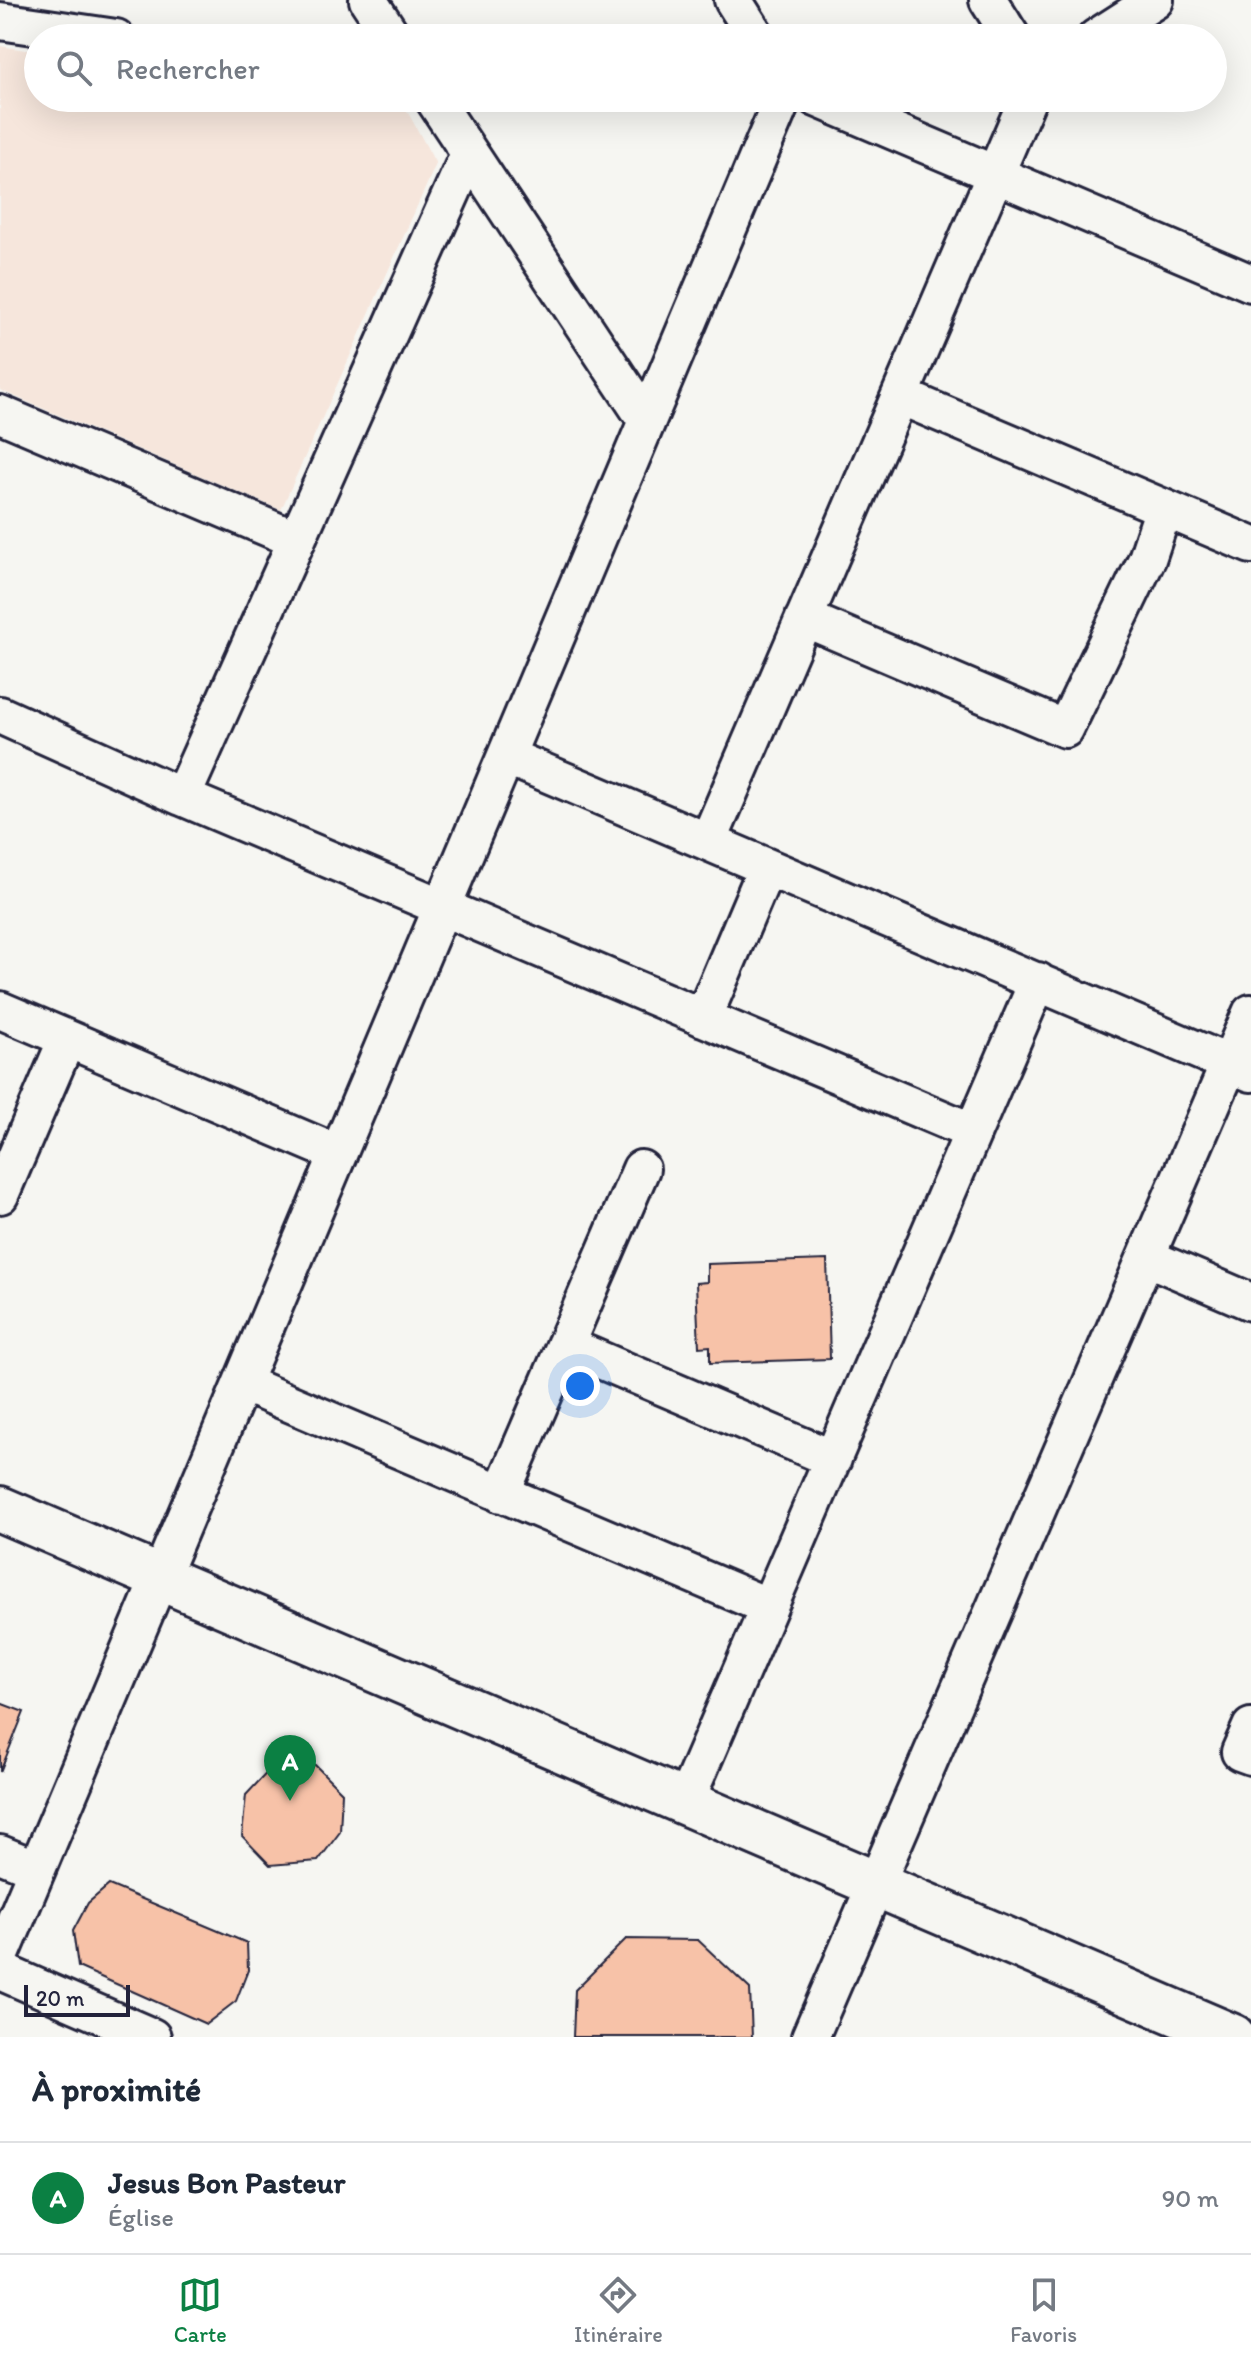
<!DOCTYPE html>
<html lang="fr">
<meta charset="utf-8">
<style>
body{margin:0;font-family:Itim,sans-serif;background:#f2f2f3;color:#1f2937}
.scale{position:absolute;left:24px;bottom:20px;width:106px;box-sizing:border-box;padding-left:8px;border:4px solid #22223b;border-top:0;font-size:22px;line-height:28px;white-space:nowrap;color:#22223b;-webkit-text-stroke:6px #f6f6f2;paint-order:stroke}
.you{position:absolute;left:580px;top:1386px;width:28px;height:28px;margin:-20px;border:6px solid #fff;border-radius:50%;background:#1a73e8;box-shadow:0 0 0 12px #1a73e833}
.badge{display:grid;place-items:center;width:52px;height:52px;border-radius:50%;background:#0b8043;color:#fff;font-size:26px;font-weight:700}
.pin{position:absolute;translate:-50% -66px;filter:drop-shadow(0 2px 4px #0008)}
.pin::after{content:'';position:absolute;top:42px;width:28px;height:24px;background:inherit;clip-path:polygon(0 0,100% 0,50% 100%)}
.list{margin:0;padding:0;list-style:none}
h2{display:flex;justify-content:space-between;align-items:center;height:104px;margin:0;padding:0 32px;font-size:34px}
h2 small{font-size:26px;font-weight:400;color:#747a83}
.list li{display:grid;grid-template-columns:52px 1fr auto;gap:24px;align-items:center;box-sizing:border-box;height:112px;padding:0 32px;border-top:2px solid #e0e1e3}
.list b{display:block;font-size:30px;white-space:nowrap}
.list p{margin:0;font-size:26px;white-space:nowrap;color:#747a83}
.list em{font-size:26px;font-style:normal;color:#747a83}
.icon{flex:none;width:44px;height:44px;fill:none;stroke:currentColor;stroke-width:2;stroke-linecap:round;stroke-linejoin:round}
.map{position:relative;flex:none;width:1251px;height:2037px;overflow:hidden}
.search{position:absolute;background:#fff;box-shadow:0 8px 32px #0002;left:24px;right:24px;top:24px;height:88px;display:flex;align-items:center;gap:20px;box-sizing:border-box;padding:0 28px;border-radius:44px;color:#747a83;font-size:30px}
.sheet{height:216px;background:#fff}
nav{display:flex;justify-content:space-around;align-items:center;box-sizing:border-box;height:112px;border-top:2px solid #e0e1e3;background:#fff;font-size:22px;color:#747a83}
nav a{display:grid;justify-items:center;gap:4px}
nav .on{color:#0b8043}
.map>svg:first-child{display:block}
</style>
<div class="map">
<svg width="1251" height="2037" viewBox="0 0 1251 2037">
<rect width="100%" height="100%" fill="#f6f6f2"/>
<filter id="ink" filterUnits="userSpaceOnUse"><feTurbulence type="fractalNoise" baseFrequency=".0125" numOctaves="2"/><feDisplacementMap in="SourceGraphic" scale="16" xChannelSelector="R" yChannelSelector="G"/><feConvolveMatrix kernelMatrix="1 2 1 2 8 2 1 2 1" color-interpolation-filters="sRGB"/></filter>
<g filter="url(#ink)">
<!-- built -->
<path fill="#f6e6dc" d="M0,46L38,52V98H343L405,107L436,164L281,510L0,390Z"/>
<!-- building -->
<path fill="#f7c2a8" stroke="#22223b" stroke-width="2" d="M827,1260L830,1359L710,1363V1346L699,1347L696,1283L707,1282V1264Z
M0,1703L24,1712L0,1772Z
M274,1765H315L342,1792L340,1832L318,1861L270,1865L242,1836L246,1795Z
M109,1885L247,1943L248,1970L236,2001L206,2024L78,1967L73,1931L88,1903Z
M626,1939L698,1940L750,1989L752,2037H573L575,1990Z"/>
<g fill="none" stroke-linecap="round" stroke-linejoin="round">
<defs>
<path id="minor" d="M368,0L393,38
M733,0L757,38
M988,0L1012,38
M0,21L116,38
M1096,38L1155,0
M433,98L647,421
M816,98L1251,283
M900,396L1251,545
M0,414L297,540
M804,618L1065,729L1147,559L1164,508
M0,715L182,797L973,1132
M506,756L1251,1073
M182,797L469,154
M708,842L1028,98
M0,1010L338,1154
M703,1018L767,867
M0,1195L67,1039
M1146,1257L1251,1302
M565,1345L833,1459
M242,1383L769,1607
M501,1494L641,1169
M1251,1727L1240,1752L1251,1756
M685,1802L1038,981
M0,1854L37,1869
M0,1957L783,98
M0,1971L152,2037
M810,2037L1251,1013"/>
<path id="tertiary" d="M0,1509L1233,2037"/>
</defs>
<!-- minor casing -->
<use href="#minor" stroke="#22223b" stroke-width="42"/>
<!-- tertiary casing -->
<use href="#tertiary" stroke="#22223b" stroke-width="50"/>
<!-- minor -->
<use href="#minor" stroke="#f6f6f2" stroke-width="36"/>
<!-- tertiary -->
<use href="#tertiary" stroke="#f6f6f2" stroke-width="44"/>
</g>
</g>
</svg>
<div class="scale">20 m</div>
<div class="you"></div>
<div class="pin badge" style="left:290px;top:1801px">A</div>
<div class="search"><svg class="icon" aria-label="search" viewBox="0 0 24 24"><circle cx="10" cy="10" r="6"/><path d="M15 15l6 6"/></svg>Rechercher</div>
</div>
<section class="sheet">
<h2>À proximité<small></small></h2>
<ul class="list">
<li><span class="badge">A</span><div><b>Jesus Bon Pasteur</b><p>Église</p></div><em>90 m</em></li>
</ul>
</section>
<nav>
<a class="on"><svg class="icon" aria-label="map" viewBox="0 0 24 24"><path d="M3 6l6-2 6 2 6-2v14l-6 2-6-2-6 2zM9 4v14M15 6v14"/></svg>Carte</a>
<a><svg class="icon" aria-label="directions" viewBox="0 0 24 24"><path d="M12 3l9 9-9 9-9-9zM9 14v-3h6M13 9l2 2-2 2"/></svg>Itinéraire</a>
<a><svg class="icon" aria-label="saved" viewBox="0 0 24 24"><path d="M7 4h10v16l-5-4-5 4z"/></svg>Favoris</a>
</nav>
